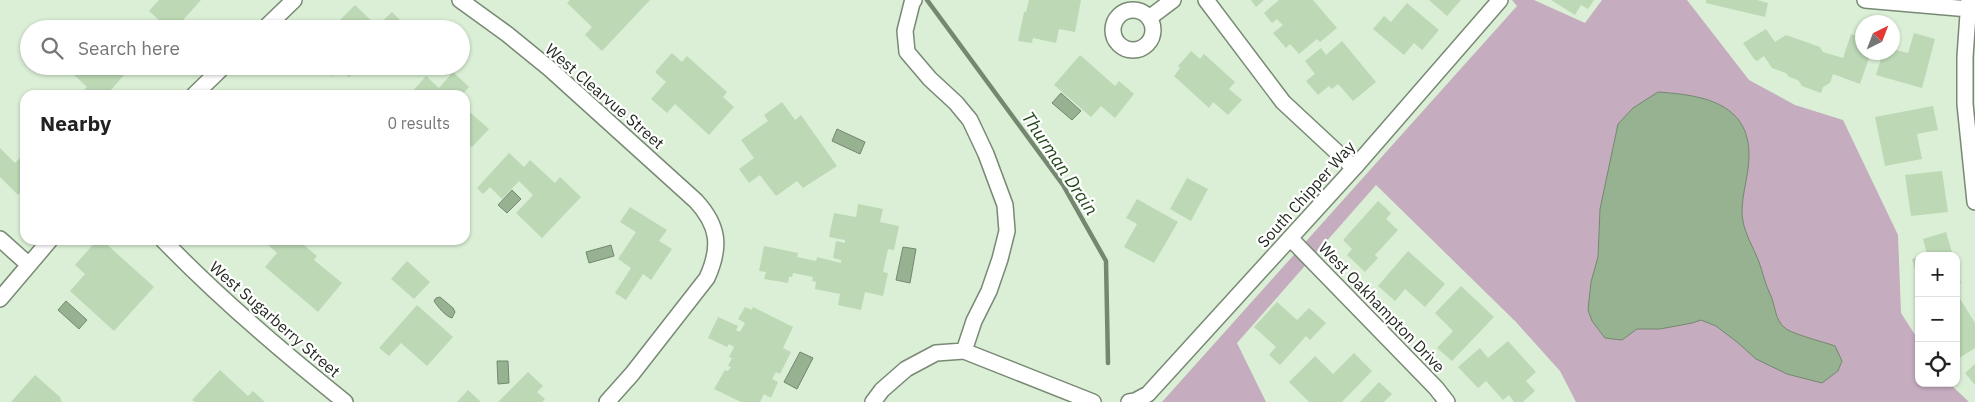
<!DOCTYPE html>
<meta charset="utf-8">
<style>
body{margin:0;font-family:"IBM Plex Sans",sans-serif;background:#f2f2f2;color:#222}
.controls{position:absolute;right:15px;bottom:15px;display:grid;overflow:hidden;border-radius:10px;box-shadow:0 1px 4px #0004}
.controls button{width:45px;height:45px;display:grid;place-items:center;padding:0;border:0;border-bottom:1px solid #e0e0e0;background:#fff;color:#222;font:25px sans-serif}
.compass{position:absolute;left:1855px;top:15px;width:45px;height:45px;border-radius:50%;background:#fff;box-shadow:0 1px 4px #0004;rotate:42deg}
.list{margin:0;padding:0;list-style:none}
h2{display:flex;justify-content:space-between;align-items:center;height:65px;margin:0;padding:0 20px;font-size:21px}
h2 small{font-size:16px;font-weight:400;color:#767676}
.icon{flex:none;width:28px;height:28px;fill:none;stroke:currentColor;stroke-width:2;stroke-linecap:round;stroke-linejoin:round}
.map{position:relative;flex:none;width:1975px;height:402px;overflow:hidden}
.search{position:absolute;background:#fff;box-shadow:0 1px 4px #0004;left:20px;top:20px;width:450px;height:55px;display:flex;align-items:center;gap:12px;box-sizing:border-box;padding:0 18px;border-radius:28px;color:#767676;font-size:19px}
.panel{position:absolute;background:#fff;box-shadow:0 1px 4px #0004;left:20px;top:90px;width:450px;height:155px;border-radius:15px}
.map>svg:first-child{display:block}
</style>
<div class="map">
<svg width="1975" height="402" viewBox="0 0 1975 402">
<rect width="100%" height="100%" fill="#dbefd6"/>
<!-- green -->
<path fill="#c5acbf" d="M1512,0H1534L1585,23L1602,0H1687L1749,80L1795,105L1843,120L1898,235L1901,313L1919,341V383H1949L1969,402H1576L1560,371L1516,322L1376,185L1237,343L1266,402H1162L1517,6Z"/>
<!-- water -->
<path fill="#97b291" stroke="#73886e" d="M1658,92C1701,95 1749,102 1749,155C1749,175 1742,193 1742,212C1742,230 1753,246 1759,262C1763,273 1765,284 1770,294C1776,306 1774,319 1785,328C1792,334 1824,342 1835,346L1842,361L1838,371L1822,383L1787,374L1756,359L1737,342L1716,326L1701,320L1692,323L1660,329H1637L1622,340L1605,338L1592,321L1588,310L1591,282L1598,257L1600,209L1618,124L1633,108Z
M1061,93L1081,111L1072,120L1052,103Z
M837,129L865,142L860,154L832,141Z
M512,190L521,199L507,213L498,205Z
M611,245L614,256L589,263L586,252Z
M903,247L916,249L910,283L896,280Z
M440,297L453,308L455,312L452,318C445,316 438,307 434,301L436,298Z
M66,301L87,320L79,329L58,310Z
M800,352L813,358L797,389L784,382Z
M497,361H508L509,383L498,384Z"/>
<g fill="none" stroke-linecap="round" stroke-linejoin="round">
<!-- stream -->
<path stroke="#73886e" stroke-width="4.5" d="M927,0L1063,185L1106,261L1108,363"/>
</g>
<!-- building -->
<path fill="#bcd8b5" d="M159,0H201L175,29H169L149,11Z
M570,0H650L602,51L585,35L592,27L567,3Z
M1029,0H1081L1075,32L1059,29L1056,43L1033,38L1032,43L1018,41L1024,12H1026Z
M1251,0H1264L1256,7Z
M1279,0H1313L1337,28L1320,42L1317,39L1299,54L1290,44L1286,48L1273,33L1283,25L1277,19L1272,23L1264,13Z
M1429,0H1461L1447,16Z
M1551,0H1594L1588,9L1581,5L1575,15Z
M1706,0H1757L1768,3L1765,17L1706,3Z
M1407,3L1439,30L1422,50L1414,43L1404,55L1373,29L1384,16L1391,22Z
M355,5L377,26L392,12L409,29H331Z
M1766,29L1775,42L1786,35L1820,47L1823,52L1843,58L1851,34L1862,38V52H1866L1869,58L1860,84L1833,74L1830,83L1823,87L1821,93L1802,86L1798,80L1789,77L1786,73L1772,68L1764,56L1757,61L1754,59L1743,43Z
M1914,33L1935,39L1922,88L1876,75L1883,52H1892V49L1908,53Z
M1342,41L1376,82L1353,101L1338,84L1332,89L1329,86L1318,95L1306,81L1315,74L1305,61L1321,48L1326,55Z
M1191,51L1200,59L1204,54L1235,82L1229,89L1242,100L1228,115L1213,102L1209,108L1174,76L1180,68L1178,66Z
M672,53L682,62L687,56L727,92L723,97L734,107L709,135L675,104L667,113L651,99L666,82L655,72Z
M1080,55L1115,86L1119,81L1134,94L1115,118L1101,106L1091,117L1054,85Z
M74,66H132L110,91L114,95H83L81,93L87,87L70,71Z
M321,66H360L349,77L340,68L332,76Z
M453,72L469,87L462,95H416L412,92L426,76L439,88Z
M782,102L795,120L801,115L837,166L803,188L797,181L776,196L760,175L749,183L739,169L754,158L741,140L768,121L764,115Z
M1933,106L1938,130L1917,134L1922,159L1885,166L1875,117Z
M465,108L489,129L472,147L467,143L465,145Z
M0,148L15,163L25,153V188L18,195L0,177Z
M509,153L524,167L530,160L555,183L560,177L581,197L542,238L516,213L533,195L519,181L502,199L490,187L483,194L477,188Z
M1942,171L1948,212L1911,216L1905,175Z
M1187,178L1208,189L1191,221L1170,209Z
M1137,199L1178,222L1154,263L1124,247L1137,224L1126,218Z
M1378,201L1391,213L1386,219L1398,230L1375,255L1378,258L1365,272L1347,255L1352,249L1343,240Z
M858,204L883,209L880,222L899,226L894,250L888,249L883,272L888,273L883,296L865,292L861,310L838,305L840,294L815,289L816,282L812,281L813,277L793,273L792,277H789L788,283L764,279L766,272L759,271L764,246L798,253L797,257L816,261L817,257L841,263V260L833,258L836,241L845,243V240L829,237L834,213L856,217Z
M630,207L667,230L659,241L672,249L651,280L643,274L626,300L615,293L631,268L618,259L636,232L620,222Z
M1946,232L1953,256H1924L1927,254L1923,239Z
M97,240H102L154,287L114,331L70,291L85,274L75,265Z
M268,240H298L317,256L314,260L342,283L318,312L265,267L277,253L266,243Z
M1408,251L1445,284L1425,307L1405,289L1395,301L1378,286Z
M1919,257V279H1918L1912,259Z
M407,261L430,282L414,299L391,279Z
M1956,268L1961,283L1956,285Z
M1461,286L1494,317L1452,361L1437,348L1453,331L1435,313Z
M1959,297L1975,323V348L1956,360V298Z
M1277,302L1297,320L1309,308L1326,323L1310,340L1306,336L1280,365L1269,355L1276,347L1254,327Z
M417,305L453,337L427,366L401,343L389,356L379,348Z
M745,307L752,310L753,307L793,327L783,348L791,352L780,374L776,372L772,379L778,382L771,398L764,394L760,402H741L714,389L725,370L728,371L731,367L728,366L732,358L729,357L734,347L729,344L727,347L708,338L718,317L738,326L736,330L740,332L745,323L738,319Z
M1508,341L1536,372L1526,381L1535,391L1523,402H1514L1509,395L1503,400L1486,381L1478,388L1458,367L1480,348L1488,358Z
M1354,353L1372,371L1342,402H1309L1289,382L1315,356L1333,374Z
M1975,364V385L1965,373Z
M220,370L248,396L253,391L265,402H195L192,400Z
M528,372L543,386L537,392L545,399L542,402H498Z
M35,375L60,397L62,402H11Z
M1379,382L1392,394L1384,402H1360Z
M468,390L481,402H457Z"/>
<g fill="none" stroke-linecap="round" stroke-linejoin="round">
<defs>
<path id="minor" d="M460,0L507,34L550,69L696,201C719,226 721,247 707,278L632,374L607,402
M914,0L912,3L905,31L907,52L930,79L956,103L970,120L986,154L1005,205L1007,231L1000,259L989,291L974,321L964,351
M1206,0L1283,102L1354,168
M1865,0L1969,9
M1969,0L1965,57V104L1975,202
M1113 30a20 20 0 1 1 40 0a20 20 0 1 1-40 0Z
M1149,18L1173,0
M264,29L294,0
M194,95L224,66
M1290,238L1436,388L1447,402
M0,239L29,265
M163,240C220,299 281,351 345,402
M0,299L50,240
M873,402L882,390L906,369L936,353L964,351L1093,402
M1129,402L1135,401L1148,394L1354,168L1500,0"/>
</defs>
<!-- minor casing -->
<use href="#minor" stroke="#788a74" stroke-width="18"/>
<!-- minor -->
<use href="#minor" stroke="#fff" stroke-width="15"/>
</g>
<g text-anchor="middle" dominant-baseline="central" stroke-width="4.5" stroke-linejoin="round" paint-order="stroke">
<!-- street labels -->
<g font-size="16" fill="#1e251c" stroke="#fff">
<text transform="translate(605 96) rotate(41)">West Clearvue Street</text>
<text transform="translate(1306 194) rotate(-48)">South Chipper Way</text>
<text transform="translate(1382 307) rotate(46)">West Oakhampton Drive</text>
<text transform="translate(275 319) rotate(41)">West Sugarberry Street</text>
</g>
<!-- water labels -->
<g font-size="18" font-style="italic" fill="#224719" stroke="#fff">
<text transform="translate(1060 163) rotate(56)">Thurman Drain</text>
</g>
</g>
</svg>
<div class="controls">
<button>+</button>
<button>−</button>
<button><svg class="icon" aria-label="locate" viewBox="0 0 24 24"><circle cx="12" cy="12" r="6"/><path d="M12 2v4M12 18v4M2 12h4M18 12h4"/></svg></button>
</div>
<svg class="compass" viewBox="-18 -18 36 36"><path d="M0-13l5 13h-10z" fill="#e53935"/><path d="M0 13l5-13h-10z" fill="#767676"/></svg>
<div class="search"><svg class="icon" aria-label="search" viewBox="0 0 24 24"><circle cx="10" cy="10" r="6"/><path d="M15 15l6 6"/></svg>Search here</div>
<section class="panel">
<h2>Nearby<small>0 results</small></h2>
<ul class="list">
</ul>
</section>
</div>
